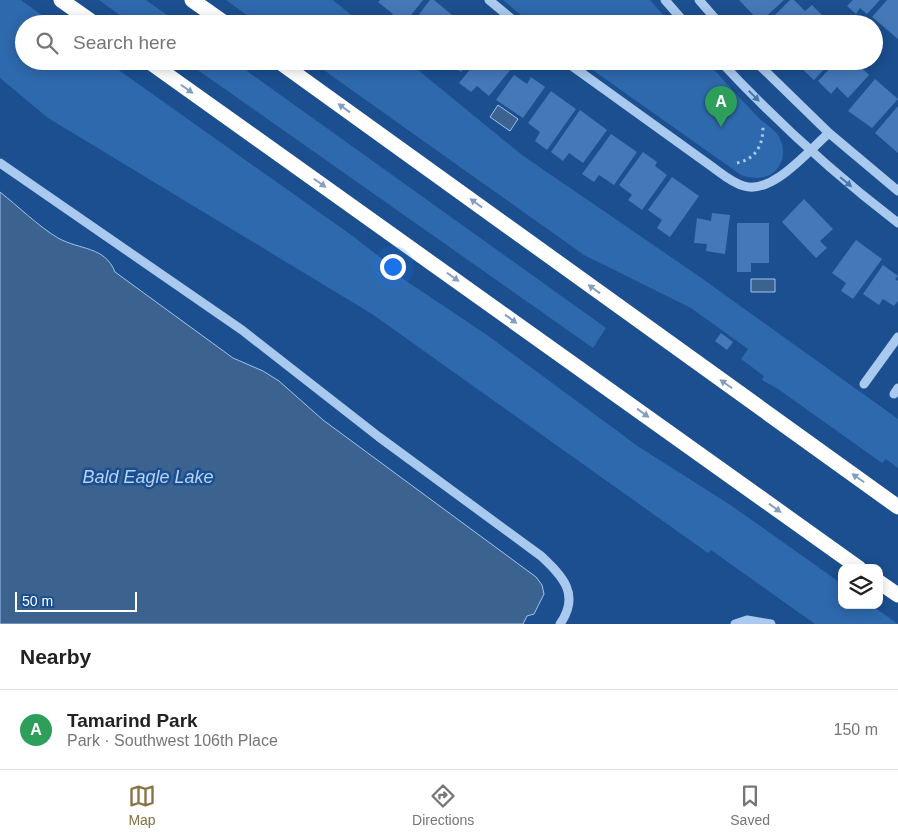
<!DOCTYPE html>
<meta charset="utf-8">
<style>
body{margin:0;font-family:Arial,sans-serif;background:#f2f2f2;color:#222}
.controls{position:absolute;right:15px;bottom:15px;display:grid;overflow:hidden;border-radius:10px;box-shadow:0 2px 12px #0003}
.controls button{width:45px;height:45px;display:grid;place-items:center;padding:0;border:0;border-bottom:1px solid #e0e0e0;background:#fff;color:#222;font:25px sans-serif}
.scale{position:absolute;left:15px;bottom:12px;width:122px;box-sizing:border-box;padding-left:5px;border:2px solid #fff;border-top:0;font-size:14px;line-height:18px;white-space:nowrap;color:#fff;-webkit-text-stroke:4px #1b4f8f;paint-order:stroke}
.you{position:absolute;left:392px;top:266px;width:18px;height:18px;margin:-12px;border:4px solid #fff;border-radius:50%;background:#1a73e8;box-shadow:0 0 0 8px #1a73e833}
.badge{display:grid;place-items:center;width:32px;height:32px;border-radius:50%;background:#857141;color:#fff;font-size:16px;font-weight:700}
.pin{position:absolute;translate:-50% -41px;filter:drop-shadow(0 1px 2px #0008)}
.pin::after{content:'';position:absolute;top:26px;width:18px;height:15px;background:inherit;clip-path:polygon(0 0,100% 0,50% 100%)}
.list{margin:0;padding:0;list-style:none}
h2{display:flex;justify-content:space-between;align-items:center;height:65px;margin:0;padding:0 20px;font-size:21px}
h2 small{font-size:16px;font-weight:400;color:#767676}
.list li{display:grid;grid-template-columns:32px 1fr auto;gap:15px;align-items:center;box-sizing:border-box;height:80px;padding:0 20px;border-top:1px solid #e0e0e0}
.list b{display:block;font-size:19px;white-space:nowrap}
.list p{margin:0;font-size:16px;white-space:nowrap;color:#767676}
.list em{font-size:16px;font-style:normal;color:#767676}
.icon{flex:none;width:28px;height:28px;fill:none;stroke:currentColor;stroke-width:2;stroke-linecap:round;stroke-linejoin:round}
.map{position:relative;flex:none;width:898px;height:624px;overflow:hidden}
.search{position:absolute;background:#fff;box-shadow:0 2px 12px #0003;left:15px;right:15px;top:15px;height:55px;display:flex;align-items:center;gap:12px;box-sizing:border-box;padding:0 18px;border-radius:28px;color:#767676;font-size:19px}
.sheet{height:145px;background:#fff}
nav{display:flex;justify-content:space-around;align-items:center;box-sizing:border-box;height:70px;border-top:1px solid #e0e0e0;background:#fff;font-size:14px;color:#767676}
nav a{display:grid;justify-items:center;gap:2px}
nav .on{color:#857141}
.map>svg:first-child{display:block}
</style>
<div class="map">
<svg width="898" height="624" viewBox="0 0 898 624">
<rect width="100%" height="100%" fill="#1b4f8f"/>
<!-- green -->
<path fill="#2e69ad" d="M0,0H21L54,24H24V61H106L354,237L395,269L393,272L487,335L639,447L729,504L842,584V605H871L898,624H815L711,550L708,553L372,314L48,118L0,78Z
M99,0H146L180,24H132Z
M226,0H333L362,24H259Z
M503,0H650L671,24H532Z
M185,61H233L606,328L593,348Z
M311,61H407L522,155L700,277L898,419V468L886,459L882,463L778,389L762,380L764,376L741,359L748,349L691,308L584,255Z
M580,61H706C724,80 741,100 759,118C765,124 775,129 779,137C785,149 785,158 777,169C768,180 752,179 741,175Z"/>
<!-- water -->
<path fill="#3c6290" stroke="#9cc4f0" d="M498,105L518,119L510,131L490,117Z
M0,192C19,207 38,226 58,238C79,250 105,246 115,272L233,358L263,371L279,381L323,420L536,577L542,585L544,594L534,614L527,616L523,624H0Z
M751,279H775V292H751Z"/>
<!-- building -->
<path fill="#4478b7" d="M380,0H423L404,24H390L386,21L393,14L378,2Z
M430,0H434L457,19L453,24H417L414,21Z
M739,0H784L760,22Z
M790,0H794L805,11L812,5L822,15L813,24H766Z
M853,0H880L867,14L860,8L856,14L847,6Z
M887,0H898V39L872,17Z
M448,61H470L461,72Z
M477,61H512L515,64L489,96L477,86L471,92L459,83Z
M806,61H832L814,80L800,67Z
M837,61H855L869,75L848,98L837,87L831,94L818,81Z
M514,75L527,84L531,77L545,87L523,118L496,100Z
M875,79L898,99L872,128L848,111Z
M551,91L576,109L547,150L535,141L540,132L528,123Z
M898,106V153L875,133Z
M580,110L607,130L583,163L569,153L563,161L551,152Z
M611,134L637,152L614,185L599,175L594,182L582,174Z
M643,152L657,162L655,166L667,175L642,210L628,200L632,195L619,185Z
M672,177L699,196L670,237L657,228L662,220L648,210Z
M804,199L833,229L820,241L827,248L816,258L782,222Z
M712,213L730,215L725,254L706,251L707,244L694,243L697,218L711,221Z
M737,223H769V263H751V272H737Z
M856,240L882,259L853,299L841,291L846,283L832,273Z
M883,265L898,276L895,279L898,281V301L894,306L883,299L879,305L863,294Z
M721,333L733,342L727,350L715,341Z"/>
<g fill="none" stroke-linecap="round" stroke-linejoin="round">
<!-- path -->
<path stroke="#a9c9ee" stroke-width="3" stroke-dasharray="2.5 4" stroke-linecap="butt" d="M737,163C756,159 763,145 763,127"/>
<!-- minor -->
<path stroke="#a9c9ee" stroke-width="9" d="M489,0L518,24
M665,0L686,24
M699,0L720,24
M565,61L711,166C721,173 732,183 744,186C772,195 808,151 829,133
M720,61C775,120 834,174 898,223
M755,61L829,133L898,191
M0,163L242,330L379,437L541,556C562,576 581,594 560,624
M864,384L898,337
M894,394L898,388
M735,624L747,620L771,624"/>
<!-- highway -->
<path stroke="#fff" stroke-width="15" d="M61,0L95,24
M192,0L226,24
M148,61L859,568
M278,61L898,507
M879,582L898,595"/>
</g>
<!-- one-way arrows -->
<defs><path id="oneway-solid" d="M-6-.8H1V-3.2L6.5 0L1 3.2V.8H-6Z" transform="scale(1.25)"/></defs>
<g fill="#829ec1">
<use href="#oneway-solid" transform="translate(187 89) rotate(35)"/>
<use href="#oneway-solid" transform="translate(344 108) rotate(-144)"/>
<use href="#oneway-solid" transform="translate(320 183) rotate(35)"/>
<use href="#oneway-solid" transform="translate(476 203) rotate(-144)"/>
<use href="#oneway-solid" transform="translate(453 277) rotate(35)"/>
<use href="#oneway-solid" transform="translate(594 289) rotate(-144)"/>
<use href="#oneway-solid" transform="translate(511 319) rotate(36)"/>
<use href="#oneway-solid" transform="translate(726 384) rotate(-145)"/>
<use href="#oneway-solid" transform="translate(643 413) rotate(36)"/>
<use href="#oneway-solid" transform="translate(858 478) rotate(-145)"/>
<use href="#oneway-solid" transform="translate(775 508) rotate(36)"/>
</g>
<g fill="#4674ac">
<use href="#oneway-solid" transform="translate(754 96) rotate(45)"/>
<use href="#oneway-solid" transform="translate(846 182) rotate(40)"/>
</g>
<g text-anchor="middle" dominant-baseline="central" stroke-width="5" stroke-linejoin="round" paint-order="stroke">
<!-- water labels -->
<g font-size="18" font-style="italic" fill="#b5d3f5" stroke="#1b4f8f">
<text x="148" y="477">Bald Eagle Lake</text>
</g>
</g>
</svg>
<div class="controls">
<button><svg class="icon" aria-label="layers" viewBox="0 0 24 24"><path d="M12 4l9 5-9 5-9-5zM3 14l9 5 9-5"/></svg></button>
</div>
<div class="scale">50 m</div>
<div class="you"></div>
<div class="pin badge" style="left:721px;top:127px;background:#2e9e5b">A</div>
<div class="search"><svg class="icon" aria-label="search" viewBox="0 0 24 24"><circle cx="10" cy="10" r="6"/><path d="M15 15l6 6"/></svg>Search here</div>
</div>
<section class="sheet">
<h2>Nearby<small></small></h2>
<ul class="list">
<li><span class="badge" style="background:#2e9e5b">A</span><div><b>Tamarind Park</b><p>Park · Southwest 106th Place</p></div><em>150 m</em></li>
</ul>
</section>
<nav>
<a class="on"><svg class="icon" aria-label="map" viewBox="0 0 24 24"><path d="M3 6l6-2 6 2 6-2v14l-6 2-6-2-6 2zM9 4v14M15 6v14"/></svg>Map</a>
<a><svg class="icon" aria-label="directions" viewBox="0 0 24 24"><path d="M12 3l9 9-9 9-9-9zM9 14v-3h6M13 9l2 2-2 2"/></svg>Directions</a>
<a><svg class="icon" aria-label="saved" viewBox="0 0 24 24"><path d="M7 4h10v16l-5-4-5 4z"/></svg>Saved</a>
</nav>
